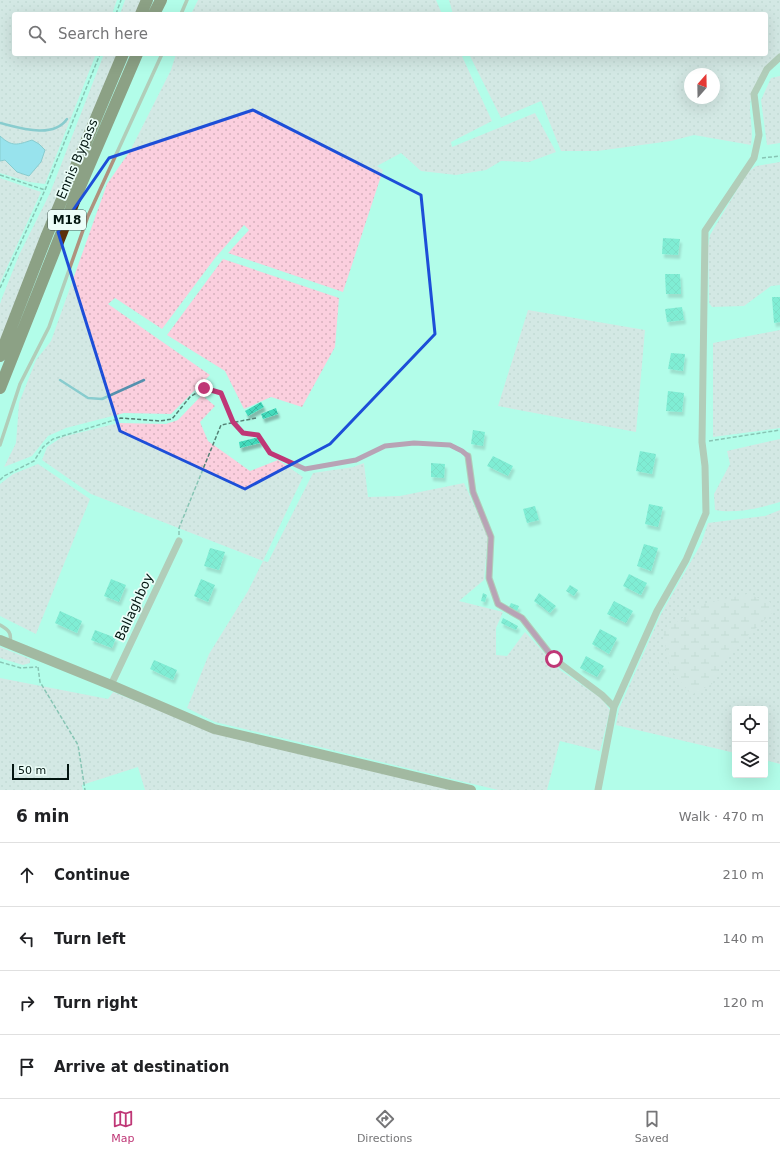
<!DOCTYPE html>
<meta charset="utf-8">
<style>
body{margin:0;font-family:"DejaVu Sans",sans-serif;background:#f2f2f2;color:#202124}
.controls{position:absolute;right:12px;bottom:12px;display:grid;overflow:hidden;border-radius:4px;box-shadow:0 4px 16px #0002}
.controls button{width:36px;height:36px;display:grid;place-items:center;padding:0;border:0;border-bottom:1px solid #e0e0e0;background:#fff;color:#202124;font:20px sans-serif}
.compass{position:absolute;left:684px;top:68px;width:36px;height:36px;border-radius:50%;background:#fff;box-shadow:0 4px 16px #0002;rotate:20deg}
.scale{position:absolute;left:12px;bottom:10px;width:57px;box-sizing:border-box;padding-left:4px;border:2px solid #021510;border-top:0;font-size:11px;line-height:14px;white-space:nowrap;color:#021510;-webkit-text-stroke:3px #ebfdf8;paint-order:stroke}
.stop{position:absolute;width:12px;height:12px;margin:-9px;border:3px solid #bf3776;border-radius:50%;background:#fff}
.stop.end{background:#bf3776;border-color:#fff;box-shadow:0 1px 4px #0008}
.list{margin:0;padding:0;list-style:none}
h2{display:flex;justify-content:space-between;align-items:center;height:52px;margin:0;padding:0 16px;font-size:17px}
h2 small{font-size:13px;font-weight:400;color:#757577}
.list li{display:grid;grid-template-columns:26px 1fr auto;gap:12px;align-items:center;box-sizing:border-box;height:64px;padding:0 16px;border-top:1px solid #e0e0e0}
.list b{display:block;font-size:15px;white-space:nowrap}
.list em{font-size:13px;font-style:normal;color:#757577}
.icon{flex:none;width:22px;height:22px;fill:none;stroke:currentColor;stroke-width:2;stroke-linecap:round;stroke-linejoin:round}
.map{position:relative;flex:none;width:780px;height:790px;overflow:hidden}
.search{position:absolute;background:#fff;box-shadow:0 4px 16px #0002;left:12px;right:12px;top:12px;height:44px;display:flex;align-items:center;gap:10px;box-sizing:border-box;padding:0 14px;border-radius:4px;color:#757577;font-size:15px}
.sheet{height:308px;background:#fff}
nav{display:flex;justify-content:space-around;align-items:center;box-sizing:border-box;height:56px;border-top:1px solid #e0e0e0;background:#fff;font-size:11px;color:#757577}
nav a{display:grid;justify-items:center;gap:2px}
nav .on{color:#bf3776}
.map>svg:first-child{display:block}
</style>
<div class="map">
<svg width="780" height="790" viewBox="0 0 780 790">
<defs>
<pattern id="grass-dots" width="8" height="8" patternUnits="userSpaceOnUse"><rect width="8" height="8" fill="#fbcfde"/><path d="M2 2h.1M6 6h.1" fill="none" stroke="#d6b1bd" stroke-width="1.8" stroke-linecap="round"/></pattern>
<pattern id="wetland-marsh" width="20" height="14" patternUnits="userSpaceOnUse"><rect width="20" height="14" fill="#fbcfde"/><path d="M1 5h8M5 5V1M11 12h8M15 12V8" fill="none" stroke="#d6b1bd"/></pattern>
<pattern id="building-cross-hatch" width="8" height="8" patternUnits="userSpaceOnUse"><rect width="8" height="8" fill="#42dabb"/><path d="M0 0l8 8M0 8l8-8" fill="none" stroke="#38baa0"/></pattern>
<filter id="shadow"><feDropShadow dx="2" dy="4" stdDeviation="1" flood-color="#0004"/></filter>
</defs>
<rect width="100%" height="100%" fill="#b2fde9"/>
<!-- grass -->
<path fill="url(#grass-dots)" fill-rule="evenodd" d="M0,0H117L112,14H14V54H96L45,184L29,182L0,173Z
M125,0H148L142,14H120Z
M198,0H436L442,14H191Z
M449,0H780V54C764,69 749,87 750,111C751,123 753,133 751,145L694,135L671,141L597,151H561L541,101L501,118L469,54H766V14H453ZM690,74H714V98H690Z
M104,54H126L0,353V304L2,298L19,255L50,193Z
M176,54H461L492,121L451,142L452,147L535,113L556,152L529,162L501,161L486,170L456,175L421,171L401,153L377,166L383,170L343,292L228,253L249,230L244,225L215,258L162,329L115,298L108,304L210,375L171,414L124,413L66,428L48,436L32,456L4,467L16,443L19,403L36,360L51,341L107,184L130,151L171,70Z
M780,76V143L767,145L761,100L771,78Z
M780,162V285L771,286L744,306L712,307L709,303L708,247L710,235L747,173L756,166Z
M0,178L41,192L0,283Z
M223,259L339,298L335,347L302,407L271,397L244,409L225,371L167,335Z
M528,310L645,330L636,432L498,406Z
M780,330V428L713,437V343Z
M202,395L215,406L200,422L208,441L250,471L278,460L303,477L263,561L268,562L313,473L353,467L364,463L368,497L400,496L464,483L488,536L484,580L459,601L503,612L496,628V655L507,656L525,632L560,670L601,698L610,710L600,751L560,741L547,790H498L215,722L187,708L209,654L248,591L263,561L91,494L42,460L47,447L62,437L118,423L166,424L178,420Z
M780,439V502C760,508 736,514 715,510L714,494L730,464L727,451Z
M38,464L90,499L36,634L0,616V484L13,474Z
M780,510V764L765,760V709H735V753L616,725L619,709L661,614L701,544L708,523L765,516Z
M0,647L30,659V663L23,665L0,658Z
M0,678L108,699L113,692L151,707L452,790H145L138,767L82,785L83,790H0Z"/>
<!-- wetland -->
<path fill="url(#wetland-marsh)" d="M747,594L770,602L773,612L721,661L712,684L691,695L669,667L663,631L703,604Z"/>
<!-- water -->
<path fill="#78c4f2" stroke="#5590ae" d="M0,136C12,147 17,145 32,140L39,144L45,150L41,162L29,176L17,172L5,160L0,161Z"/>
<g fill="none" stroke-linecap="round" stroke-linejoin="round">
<!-- stream -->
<path stroke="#5590ae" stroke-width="2.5" d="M0,123C20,128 53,139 67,119
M60,380L88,398L102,399L144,380"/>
</g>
<!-- building -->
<path fill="url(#building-cross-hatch)" filter="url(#shadow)" d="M663,238L680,239L678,255L662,254Z
M665,274H680L681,294H666Z
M772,297H780V322L774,323Z
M682,307L684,320L667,322L665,309Z
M671,353L685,354L683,371L668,369Z
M668,391L684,393L682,412L666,411Z
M261,402L264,407L248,416L245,411Z
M276,408L278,414L263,419L261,414Z
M473,430L485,432L483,446L471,444Z
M259,437L260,443L240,448L239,442Z
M640,451L656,454L652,474L636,471Z
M493,456L513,466L508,476L487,466Z
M431,463L445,464L444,478L431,477Z
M649,504L663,507L658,527L645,524Z
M535,506L539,520L527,523L523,509Z
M644,544L658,548L651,571L637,566Z
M210,548L225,552L219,570L204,566Z
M629,574L647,583L641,595L623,586Z
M111,579L126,585L119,602L104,596Z
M201,579L215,585L208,602L194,596Z
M570,585L578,590L574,596L566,591Z
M483,593L487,595L485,602L481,601Z
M539,593L556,606L550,613L534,601Z
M614,601L633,611L626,623L607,614Z
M511,603L519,606L517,611L509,607Z
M60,611L82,621L77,633L55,623Z
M503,618L518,626L516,630L501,623Z
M600,629L617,638L609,654L592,644Z
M95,630L116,638L112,648L91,640Z
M586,656L604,666L597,677L580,668Z
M154,660L177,670L173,680L150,669Z"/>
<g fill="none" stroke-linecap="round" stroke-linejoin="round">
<!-- path -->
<path stroke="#538074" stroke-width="1.5" stroke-dasharray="4 2" stroke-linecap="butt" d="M116,14L121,0
M762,158L780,156
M0,175L45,190
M0,288L45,190L100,54
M709,441L780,430
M0,480L4,476L34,461L43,447L53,439L121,418L160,421L172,419L190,397L204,388L221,393L233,422L243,433L258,435L270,453L305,469L356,460L385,446L414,443L451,445L463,452
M179,535V528L221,425L256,418
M0,662L21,668L37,667
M38,667L40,682L78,745L85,790"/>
<!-- service -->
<path stroke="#af927e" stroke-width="3.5" d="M181,14L187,0
M0,445L20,384L49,327L88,216L162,54
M0,625C8,630 12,632 10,642"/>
<!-- minor -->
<path stroke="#af927e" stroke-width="7" d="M468,456L473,492L491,537L489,578L498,604L522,618L554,659L602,695L614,707
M111,685L179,541
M598,790L614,707L657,611L686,560L706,513L705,466L702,442L705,231L754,158L759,135L754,94L767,69L780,57"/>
<!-- secondary -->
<path stroke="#8f674a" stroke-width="10" d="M0,640L111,685L214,729L471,790"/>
<!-- motorway -->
<path stroke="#5d310c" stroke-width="12" d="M141,14L147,0
M154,14L161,0
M0,356L47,235L123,54
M0,388L79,189L137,54"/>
</g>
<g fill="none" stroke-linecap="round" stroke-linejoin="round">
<!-- route -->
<path stroke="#bf3776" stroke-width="5" d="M204,388L221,393L233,422L243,433L258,435L270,453L305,469L356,460L385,446L414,443L450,445L462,451L468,456L473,492L491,537L489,578L498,604L522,618L554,659"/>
</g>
<!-- marked area -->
<path d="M0 0H780V790H0ZM253,110L421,195L435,334L330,444L245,489L120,431L58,232L109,158Z" fill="#b2fde9" fill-opacity=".55" fill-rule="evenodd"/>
<path fill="none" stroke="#1d4ed8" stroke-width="3" stroke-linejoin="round" d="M253,110L421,195L435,334L330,444L245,489L120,431L58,232L109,158Z"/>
<g text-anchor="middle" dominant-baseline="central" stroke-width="3.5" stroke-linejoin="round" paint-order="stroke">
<!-- shield labels -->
<rect fill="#ebfdf8" stroke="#485b56" stroke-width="1" x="48" y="210" width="38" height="20" rx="3"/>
<g font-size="12" font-weight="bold" fill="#021510">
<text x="67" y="220">M18</text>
</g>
<!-- street labels -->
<g font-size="13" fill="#021510" stroke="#ebfdf8">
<text transform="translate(77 159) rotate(-67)">Ennis Bypass</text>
<text transform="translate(134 607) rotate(-65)">Ballaghboy</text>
</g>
</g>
</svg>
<div class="controls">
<button><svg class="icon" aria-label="locate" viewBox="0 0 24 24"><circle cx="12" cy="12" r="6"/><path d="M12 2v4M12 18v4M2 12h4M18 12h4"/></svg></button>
<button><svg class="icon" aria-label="layers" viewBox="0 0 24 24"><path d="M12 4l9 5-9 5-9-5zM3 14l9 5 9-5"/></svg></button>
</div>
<svg class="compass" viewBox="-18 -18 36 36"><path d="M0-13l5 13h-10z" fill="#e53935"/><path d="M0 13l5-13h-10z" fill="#757577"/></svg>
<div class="scale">50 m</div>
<div class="stop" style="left:554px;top:659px"></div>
<div class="stop end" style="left:204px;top:388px"></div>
<div class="search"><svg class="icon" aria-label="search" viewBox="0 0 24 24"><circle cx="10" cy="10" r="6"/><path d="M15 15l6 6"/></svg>Search here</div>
</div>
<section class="sheet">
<h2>6 min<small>Walk · 470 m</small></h2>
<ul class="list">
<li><svg class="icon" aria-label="ahead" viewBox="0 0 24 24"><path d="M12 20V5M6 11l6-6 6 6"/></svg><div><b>Continue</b></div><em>210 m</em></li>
<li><svg class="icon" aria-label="left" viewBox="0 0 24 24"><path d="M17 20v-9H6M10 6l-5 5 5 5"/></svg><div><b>Turn left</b></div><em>140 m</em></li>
<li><svg class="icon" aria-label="right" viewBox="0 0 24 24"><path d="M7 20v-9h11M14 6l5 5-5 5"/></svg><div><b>Turn right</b></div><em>120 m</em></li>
<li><svg class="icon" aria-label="arrive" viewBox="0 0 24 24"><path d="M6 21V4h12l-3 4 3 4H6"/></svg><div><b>Arrive at destination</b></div></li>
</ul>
</section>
<nav>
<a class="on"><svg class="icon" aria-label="map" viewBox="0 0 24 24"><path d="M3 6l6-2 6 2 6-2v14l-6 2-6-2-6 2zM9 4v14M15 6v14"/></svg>Map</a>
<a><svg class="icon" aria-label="directions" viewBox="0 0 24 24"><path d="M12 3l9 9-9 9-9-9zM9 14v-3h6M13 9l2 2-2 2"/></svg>Directions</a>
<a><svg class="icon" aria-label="saved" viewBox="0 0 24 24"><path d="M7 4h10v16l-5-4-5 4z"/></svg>Saved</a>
</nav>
